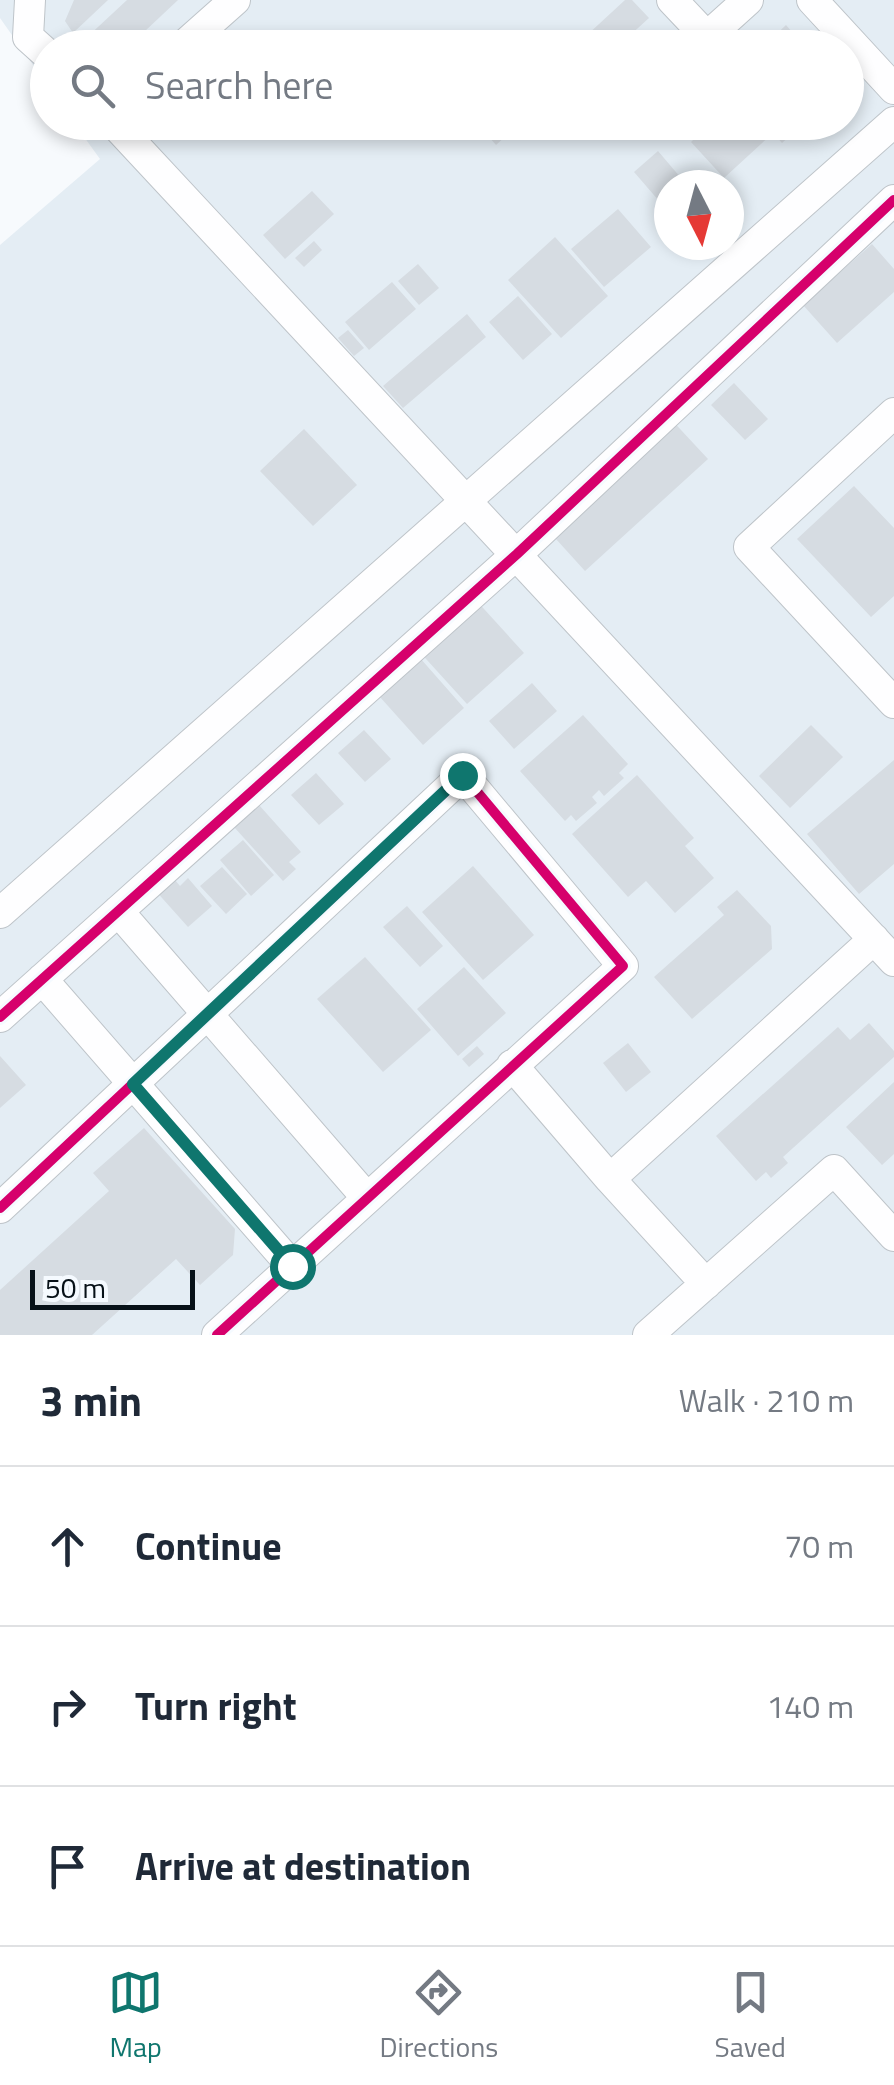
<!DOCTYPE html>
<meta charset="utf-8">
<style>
body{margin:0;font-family:"Titillium Web",sans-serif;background:#f6f6f7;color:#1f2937}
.compass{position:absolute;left:654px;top:170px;width:90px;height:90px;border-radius:50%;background:#fff;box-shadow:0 5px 15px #0003;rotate:174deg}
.scale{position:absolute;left:30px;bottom:25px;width:165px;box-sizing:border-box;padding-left:10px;border:5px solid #071118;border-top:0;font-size:28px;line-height:35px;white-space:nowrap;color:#071118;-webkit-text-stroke:8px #f5faff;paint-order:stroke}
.stop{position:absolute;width:30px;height:30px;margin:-22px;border:8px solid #0f766e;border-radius:50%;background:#fff}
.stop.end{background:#0f766e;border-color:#fff;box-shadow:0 2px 10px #0008}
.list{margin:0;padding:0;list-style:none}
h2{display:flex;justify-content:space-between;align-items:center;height:130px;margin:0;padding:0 40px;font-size:42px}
h2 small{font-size:32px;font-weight:400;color:#747a83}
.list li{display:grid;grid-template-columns:65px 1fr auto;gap:30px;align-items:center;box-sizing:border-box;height:160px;padding:0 40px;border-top:2px solid #e0e1e3}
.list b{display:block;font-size:38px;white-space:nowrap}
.list em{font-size:32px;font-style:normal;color:#747a83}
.icon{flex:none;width:55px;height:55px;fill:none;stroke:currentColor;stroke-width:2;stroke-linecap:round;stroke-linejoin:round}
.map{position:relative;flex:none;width:894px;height:1335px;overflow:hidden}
.search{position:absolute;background:#fff;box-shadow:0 5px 15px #0003;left:30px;right:30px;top:30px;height:110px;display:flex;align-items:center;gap:25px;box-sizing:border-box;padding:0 35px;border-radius:55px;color:#747a83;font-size:38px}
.sheet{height:610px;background:#fff}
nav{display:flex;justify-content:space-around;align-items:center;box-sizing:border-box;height:140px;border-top:2px solid #e0e1e3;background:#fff;font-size:28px;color:#747a83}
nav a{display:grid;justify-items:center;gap:5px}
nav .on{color:#0f766e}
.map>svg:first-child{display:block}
</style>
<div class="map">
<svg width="894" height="1335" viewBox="0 0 894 1335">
<rect width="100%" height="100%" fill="#f7fafd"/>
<!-- built -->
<path fill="#e4edf4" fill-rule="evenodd" d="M0,0H894V1335H0V245L100,159L74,123L846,122V48H48L47,85L0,18ZM669,185H729V245H669Z"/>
<!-- building -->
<path fill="#d6dce2" d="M74,0H108L73,33L65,21Z
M127,0H178L127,48H91L84,40Z
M625,0H632L649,18L616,48H573Z
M786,25L806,48H762Z
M476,122H517L519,124L496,145Z
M712,122H805L782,143L773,133L724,178L691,142Z
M658,151L687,185H669V206L666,209L634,172Z
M312,191L334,214L285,259L263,235Z
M618,209L651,247L604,287L571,249Z
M555,237L608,296L561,338L508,280Z
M314,241L322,250L304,267L295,258Z
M872,244L894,269V292L837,343L803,305Z
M418,264L439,288L419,305L398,281Z
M392,282L416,309L369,350L345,322Z
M518,296L552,334L523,360L489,322Z
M467,314L486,337L403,408L383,386Z
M348,330L364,348L354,356L338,338Z
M734,383L768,419L745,440L711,405Z
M668,416L708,459L585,571L546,528Z
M304,429L357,485L313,526L260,471Z
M854,486L894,528V596L871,617L797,539Z
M474,598L524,653L467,704L417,649Z
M413,650L464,708L423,745L371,687Z
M532,683L557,711L514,749L489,721Z
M583,715L628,764L619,773L624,778L604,796L599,790L592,797L597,803L576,821L571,815L565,821L520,771Z
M811,725L843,757L790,808L759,776Z
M364,730L391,759L365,782L338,753Z
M894,760V864L859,894L807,834Z
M316,773L344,804L319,825L291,795Z
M637,775L694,838L685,846L714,878L675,913L646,881L628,897L572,834Z
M259,805L301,852L289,862L296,869L283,881L234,827Z
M243,840L274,875L251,896L220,860Z
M473,866L534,935L483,980L422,912Z
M222,867L247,894L226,914L200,886Z
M170,874L180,886L188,878L212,906L188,927L154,889Z
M737,890L771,926L772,949L692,1019L654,977L724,915L717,907Z
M407,906L443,946L420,967L383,927Z
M365,957L431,1030L383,1072L317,999Z
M464,967L506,1013L458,1056L417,1009Z
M869,1023L894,1051V1057L783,1157L788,1163L771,1178L766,1172L756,1181L716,1136L838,1027L850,1040Z
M628,1043L651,1072L626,1092L603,1063Z
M477,1046L484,1054L469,1067L462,1059Z
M0,1056L26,1085L0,1108Z
M894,1082V1154L882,1165L846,1127Z
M144,1128L235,1229L233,1255L200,1285L176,1259L92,1335H0V1290L109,1191L93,1173Z"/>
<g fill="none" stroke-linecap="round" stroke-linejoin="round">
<defs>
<path id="minor" d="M30,0L28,37L48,55
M672,0L707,37L748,0
M812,0L894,89
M181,48L235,0
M113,122L894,961
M894,413L749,547L894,703
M118,911L367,1198
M0,913L894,122
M42,979L292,1266
M0,1017L517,554L894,200
M512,1065L610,1179L706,1284
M610,1179L874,939
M0,1208L463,775L623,966L217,1335
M648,1335L834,1170L894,1236"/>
</defs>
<!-- minor casing -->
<use href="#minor" stroke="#bec4c9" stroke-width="32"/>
<!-- minor -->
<use href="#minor" stroke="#fefeff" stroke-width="30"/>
<defs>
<path id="cycleway" d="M0,1017L517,554L894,200
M0,1208L463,775L623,966L217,1335"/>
</defs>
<!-- cycleway casing -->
<use href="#cycleway" stroke="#f5faff" stroke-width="16"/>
<!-- cycleway -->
<use href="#cycleway" stroke="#d6006c" stroke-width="10"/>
</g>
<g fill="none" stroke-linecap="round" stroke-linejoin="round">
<!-- route -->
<path stroke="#0f766e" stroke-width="12" d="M292,1266L133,1084L462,775"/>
</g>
</svg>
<svg class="compass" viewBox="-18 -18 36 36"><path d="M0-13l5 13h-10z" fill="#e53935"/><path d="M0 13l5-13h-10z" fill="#747a83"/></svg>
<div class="scale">50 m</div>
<div class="stop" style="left:292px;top:1266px"></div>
<div class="stop end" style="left:462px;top:775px"></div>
<div class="search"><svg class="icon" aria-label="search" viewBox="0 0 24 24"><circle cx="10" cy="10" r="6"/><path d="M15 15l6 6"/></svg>Search here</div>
</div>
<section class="sheet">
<h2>3 min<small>Walk · 210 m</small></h2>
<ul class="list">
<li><svg class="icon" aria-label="ahead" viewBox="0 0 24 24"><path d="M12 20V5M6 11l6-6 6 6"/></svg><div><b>Continue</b></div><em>70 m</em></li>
<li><svg class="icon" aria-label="right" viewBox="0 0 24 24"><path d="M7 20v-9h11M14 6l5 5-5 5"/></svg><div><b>Turn right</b></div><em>140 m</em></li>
<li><svg class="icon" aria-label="arrive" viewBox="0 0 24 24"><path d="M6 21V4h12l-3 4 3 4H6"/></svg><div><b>Arrive at destination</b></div></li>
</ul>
</section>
<nav>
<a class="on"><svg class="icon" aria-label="map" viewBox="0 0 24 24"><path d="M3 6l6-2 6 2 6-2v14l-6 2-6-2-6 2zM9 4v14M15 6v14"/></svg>Map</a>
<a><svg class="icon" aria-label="directions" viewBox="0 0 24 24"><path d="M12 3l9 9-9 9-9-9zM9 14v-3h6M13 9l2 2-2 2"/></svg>Directions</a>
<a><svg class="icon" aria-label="saved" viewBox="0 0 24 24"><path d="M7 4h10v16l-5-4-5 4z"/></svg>Saved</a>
</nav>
